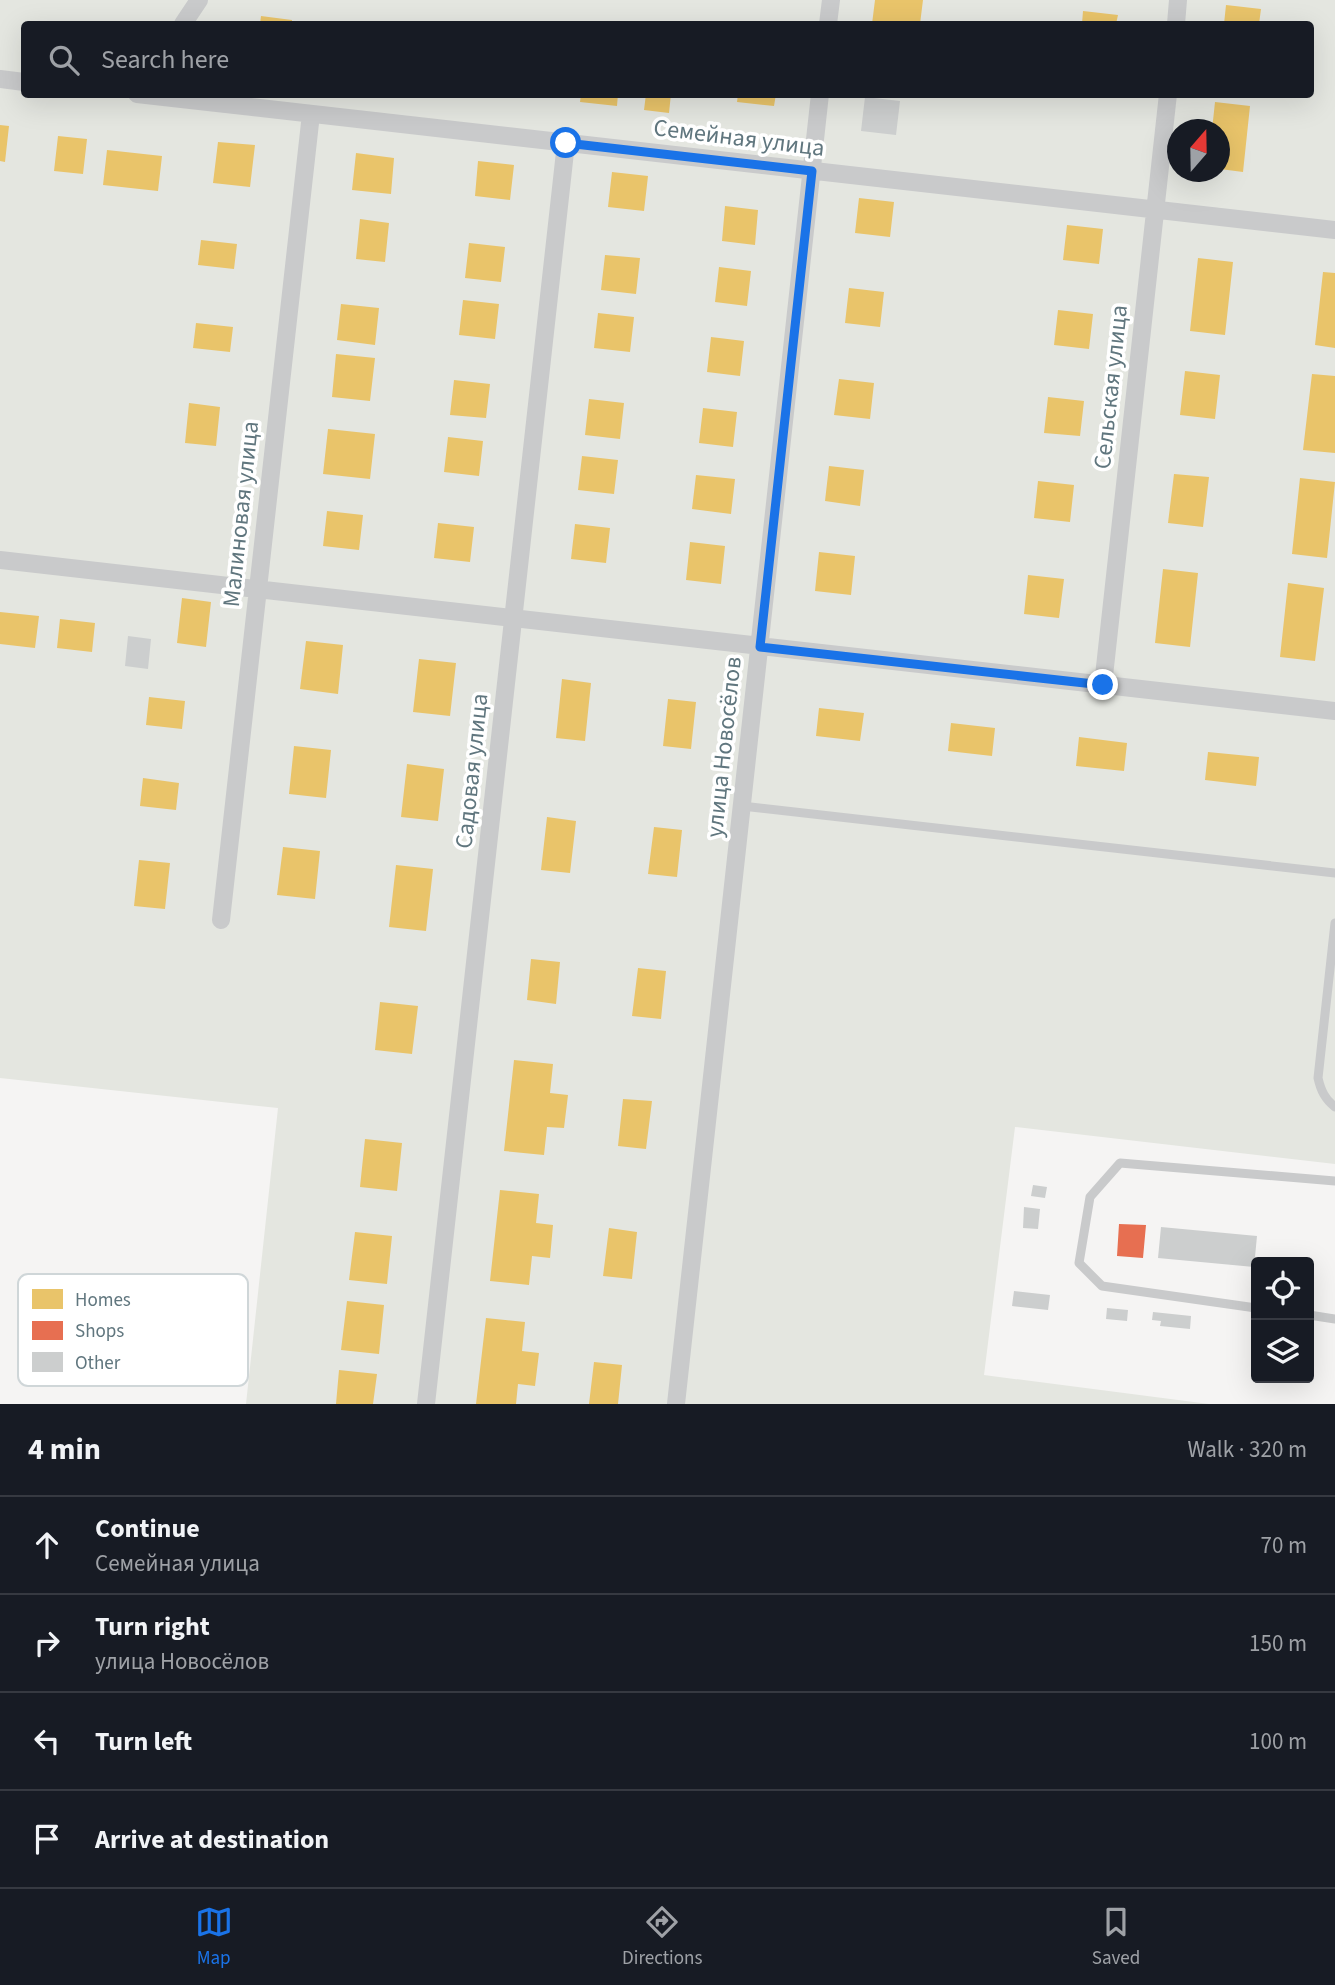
<!DOCTYPE html>
<meta charset="utf-8">
<style>
body{margin:0;font-family:"Source Sans 3",sans-serif;background:#242831;color:#f1f3f6}
.controls{position:absolute;right:21px;bottom:21px;display:grid;overflow:hidden;border-radius:7px;box-shadow:0 7px 28px #0002}
.controls button{width:63px;height:63px;display:grid;place-items:center;padding:0;border:0;border-bottom:2px solid #363941;background:#171b24;color:#f1f3f6;font:35px sans-serif}
.compass{position:absolute;left:1167px;top:119px;width:63px;height:63px;border-radius:50%;background:#171b24;box-shadow:0 7px 28px #0002;rotate:20deg}
.stop{position:absolute;width:21px;height:21px;margin:-16px;border:5px solid #1a73e8;border-radius:50%;background:#fff}
.stop.end{background:#1a73e8;border-color:#fff;box-shadow:0 2px 7px #0008}
.list{margin:0;padding:0;list-style:none}
h2{display:flex;justify-content:space-between;align-items:center;height:91px;margin:0;padding:0 28px;font-size:30px}
h2 small{font-size:23px;font-weight:400;color:#9ea1a6}
.list li{display:grid;grid-template-columns:46px 1fr auto;gap:21px;align-items:center;box-sizing:border-box;height:98px;padding:0 28px;border-top:2px solid #363941}
.list b{display:block;font-size:26px;white-space:nowrap}
.list p{margin:0;font-size:23px;white-space:nowrap;color:#9ea1a6}
.list em{font-size:23px;font-style:normal;color:#9ea1a6}
.icon{flex:none;width:38px;height:38px;fill:none;stroke:currentColor;stroke-width:2;stroke-linecap:round;stroke-linejoin:round}
.map{position:relative;flex:none;width:1335px;height:1404px;overflow:hidden}
.search{position:absolute;background:#171b24;box-shadow:0 7px 28px #0002;left:21px;right:21px;top:21px;height:77px;display:flex;align-items:center;gap:18px;box-sizing:border-box;padding:0 24px;border-radius:7px;color:#9ea1a6;font-size:26px}
.sheet{height:483px;background:#171b24}
nav{display:flex;justify-content:space-around;align-items:center;box-sizing:border-box;height:98px;border-top:2px solid #363941;background:#171b24;font-size:19px;color:#9ea1a6}
nav a{display:grid;justify-items:center;gap:4px}
nav .on{color:#1a73e8}
.map>svg:first-child{display:block}
</style>
<div class="map">
<svg width="1335" height="1404" viewBox="0 0 1335 1404">
<rect width="100%" height="100%" fill="#f5f4f3"/>
<!-- green -->
<path fill="#e4e6e0" fill-rule="evenodd" d="M0,0H1335V1164L1015,1127L984,1375L1209,1404H246L278,1108L0,1078ZM24,24H1310V94H24ZM1178,130H1220V172H1178Z"/>
<!-- homes -->
<path fill="#e9c46a" d="M875,0H923L920,24H872Z
M1226,5L1261,9L1259,24H1224Z
M1083,11L1118,15L1116,24H1082Z
M261,16L292,20V24H260Z
M581,94H618L617,106L580,102Z
M646,94H671L669,113L644,110Z
M738,94H776L774,106L737,102Z
M1215,102L1250,106L1243,172L1220,169V130H1212Z
M0,125L9,126L5,162L0,161Z
M58,136L87,139L83,174L54,171Z
M218,142L255,145L250,187L213,183Z
M107,150L162,156L158,191L103,185Z
M356,153L394,158L391,194L352,190Z
M478,161L514,165L510,200L475,196Z
M612,172L648,176L644,211L608,207Z
M859,198L894,202L890,237L855,233Z
M725,206L758,210L755,245L722,241Z
M360,219L389,223L385,262L356,259Z
M1067,225L1103,229L1099,264L1063,260Z
M201,240L237,244L234,269L198,265Z
M469,243L505,247L501,282L465,278Z
M605,255L640,258L636,294L601,290Z
M1198,258L1233,262L1225,335L1190,331Z
M719,267L751,271L747,306L715,302Z
M1323,272L1335,273V348L1315,345Z
M849,288L884,292L880,327L845,323Z
M463,300L499,304L495,339L459,335Z
M341,304L379,308L375,345L337,340Z
M1058,310L1093,314L1089,349L1054,345Z
M598,313L634,317L630,352L594,348Z
M196,323L233,327L230,352L193,348Z
M711,337L744,341L740,376L707,372Z
M336,354L375,358L370,401L332,397Z
M1185,371L1220,375L1215,419L1180,415Z
M1312,374L1335,376V453L1303,450Z
M839,379L874,383L870,419L834,415Z
M454,380L490,384L486,418L450,415Z
M1048,397L1084,401L1080,436L1044,433Z
M589,399L624,403L620,439L585,435Z
M189,403L220,407L216,446L185,443Z
M703,408L737,412L733,447L699,443Z
M328,429L375,434L370,479L323,474Z
M448,437L483,441L479,476L444,472Z
M582,456L618,460L614,494L578,490Z
M829,466L864,470L860,506L825,501Z
M1174,474L1209,477L1203,527L1168,523Z
M696,475L735,479L731,514L692,509Z
M1300,478L1335,482L1327,558L1292,554Z
M1038,481L1074,485L1070,522L1034,518Z
M327,511L363,515L359,550L323,546Z
M438,523L474,527L470,562L434,558Z
M575,524L610,528L606,563L571,559Z
M690,542L725,546L721,584L686,580Z
M819,552L855,556L851,595L815,591Z
M1163,569L1198,573L1190,647L1155,643Z
M1028,575L1064,579L1059,618L1024,614Z
M1288,583L1324,588L1315,661L1280,657Z
M182,598L211,602L206,647L177,643Z
M0,612L39,616L35,648L0,644Z
M60,619L95,623L92,652L57,648Z
M306,641L343,645L338,694L300,689Z
M419,659L456,663L450,716L413,712Z
M562,679L591,683L585,741L556,738Z
M149,697L185,701L182,729L146,725Z
M668,699L696,702L691,749L663,746Z
M819,708L864,713L860,741L816,736Z
M951,723L995,728L992,756L948,751Z
M1079,737L1127,743L1124,771L1076,766Z
M294,746L331,750L326,798L289,794Z
M1208,752L1259,757L1256,786L1205,780Z
M407,764L444,769L438,821L401,817Z
M143,778L179,783L176,810L140,806Z
M547,817L576,821L570,873L541,870Z
M654,827L682,830L677,877L648,874Z
M283,847L320,851L315,899L277,895Z
M139,860L170,863L165,909L134,906Z
M396,865L433,869L426,931L389,927Z
M531,959L560,962L556,1004L527,1000Z
M638,968L666,971L661,1019L632,1016Z
M380,1002L418,1006L412,1054L375,1050Z
M514,1060L553,1064L550,1093L568,1095L564,1128L547,1127L544,1155L504,1151Z
M623,1099L652,1101L646,1149L618,1146Z
M365,1139L402,1143L397,1191L360,1187Z
M500,1190L539,1194L536,1223L553,1225L550,1258L532,1256L529,1285L490,1281Z
M609,1228L637,1232L632,1279L603,1276Z
M355,1232L392,1236L387,1284L349,1280Z
M347,1301L384,1305L379,1354L341,1350Z
M486,1318L525,1322L522,1351L539,1353L535,1386L518,1384L516,1404H476Z
M594,1362L622,1365L618,1404H589Z
M339,1370L377,1374L373,1404H336Z"/>
<!-- shops -->
<path fill="#e76f51" d="M1119,1224L1146,1225L1143,1258L1117,1256Z"/>
<!-- building -->
<path fill="#cccece" d="M865,97L900,101L896,135L861,131Z
M128,636L151,639L148,669L125,666Z
M1033,1185L1047,1187L1045,1198L1031,1196Z
M1024,1207L1040,1209L1038,1229L1023,1228Z
M1161,1227L1257,1236L1254,1267L1158,1258Z
M1014,1291L1050,1295L1048,1310L1012,1306Z
M1107,1308L1128,1310L1127,1321L1106,1319Z
M1153,1312L1191,1316L1190,1329L1160,1326L1161,1321L1152,1320Z"/>
<g fill="none" stroke-linecap="round" stroke-linejoin="round">
<!-- service -->
<path stroke="#c9cacb" stroke-width="9" d="M742,806L1335,873
M1335,923L1318,1078C1321,1091 1325,1099 1335,1107
M1256,1308L1102,1286L1079,1263L1090,1197L1120,1163L1335,1181
M1309,1315L1335,1319"/>
<!-- minor -->
<path stroke="#c9cacb" stroke-width="18" d="M183,24L199,0
M828,24L831,0
M1176,24L1178,0
M0,79L24,82
M137,94L1335,230
M0,560L1335,711
M1103,685L1168,94
M221,920L311,114
M426,1404L566,143
M676,1404L820,94"/>
</g>
<g fill="none" stroke-linecap="round" stroke-linejoin="round">
<!-- route -->
<path stroke="#1a73e8" stroke-width="9" d="M566,143L812,171L760,647L1103,685"/>
</g>
<g text-anchor="middle" dominant-baseline="central" stroke-width="7" stroke-linejoin="round" paint-order="stroke">
<!-- street labels -->
<g font-size="24" fill="#60767e" stroke="#fff">
<text transform="translate(739 138) rotate(7)">Семейная улица</text>
<text transform="translate(1111 387) rotate(-84)">Сельская улица</text>
<text transform="translate(241 514) rotate(-84)">Малиновая улица</text>
<text transform="translate(724 747) rotate(-84)">улица Новосёлов</text>
<text transform="translate(472 771) rotate(-84)">Садовая улица</text>
</g>
</g>
<!-- legend -->
<rect x="18" y="1274" width="230" height="112" rx="10" fill="#fff" stroke="#cfd6d8" stroke-width="2"/>
<rect x="32" y="1289" width="31" height="20" fill="#e9c46a"/>
<rect x="32" y="1321" width="31" height="19" fill="#e76f51"/>
<rect x="32" y="1352" width="31" height="20" fill="#cccece"/>
<g font-size="19" fill="#60767e">
<text x="75" y="1306">Homes</text>
<text x="75" y="1337">Shops</text>
<text x="75" y="1369">Other</text>
</g>
</svg>
<div class="controls">
<button><svg class="icon" aria-label="locate" viewBox="0 0 24 24"><circle cx="12" cy="12" r="6"/><path d="M12 2v4M12 18v4M2 12h4M18 12h4"/></svg></button>
<button><svg class="icon" aria-label="layers" viewBox="0 0 24 24"><path d="M12 4l9 5-9 5-9-5zM3 14l9 5 9-5"/></svg></button>
</div>
<svg class="compass" viewBox="-18 -18 36 36"><path d="M0-13l5 13h-10z" fill="#e53935"/><path d="M0 13l5-13h-10z" fill="#9ea1a6"/></svg>
<div class="stop" style="left:566px;top:143px"></div>
<div class="stop end" style="left:1103px;top:685px"></div>
<div class="search"><svg class="icon" aria-label="search" viewBox="0 0 24 24"><circle cx="10" cy="10" r="6"/><path d="M15 15l6 6"/></svg>Search here</div>
</div>
<section class="sheet">
<h2>4 min<small>Walk · 320 m</small></h2>
<ul class="list">
<li><svg class="icon" aria-label="ahead" viewBox="0 0 24 24"><path d="M12 20V5M6 11l6-6 6 6"/></svg><div><b>Continue</b><p>Семейная улица</p></div><em>70 m</em></li>
<li><svg class="icon" aria-label="right" viewBox="0 0 24 24"><path d="M7 20v-9h11M14 6l5 5-5 5"/></svg><div><b>Turn right</b><p>улица Новосёлов</p></div><em>150 m</em></li>
<li><svg class="icon" aria-label="left" viewBox="0 0 24 24"><path d="M17 20v-9H6M10 6l-5 5 5 5"/></svg><div><b>Turn left</b></div><em>100 m</em></li>
<li><svg class="icon" aria-label="arrive" viewBox="0 0 24 24"><path d="M6 21V4h12l-3 4 3 4H6"/></svg><div><b>Arrive at destination</b></div></li>
</ul>
</section>
<nav>
<a class="on"><svg class="icon" aria-label="map" viewBox="0 0 24 24"><path d="M3 6l6-2 6 2 6-2v14l-6 2-6-2-6 2zM9 4v14M15 6v14"/></svg>Map</a>
<a><svg class="icon" aria-label="directions" viewBox="0 0 24 24"><path d="M12 3l9 9-9 9-9-9zM9 14v-3h6M13 9l2 2-2 2"/></svg>Directions</a>
<a><svg class="icon" aria-label="saved" viewBox="0 0 24 24"><path d="M7 4h10v16l-5-4-5 4z"/></svg>Saved</a>
</nav>
